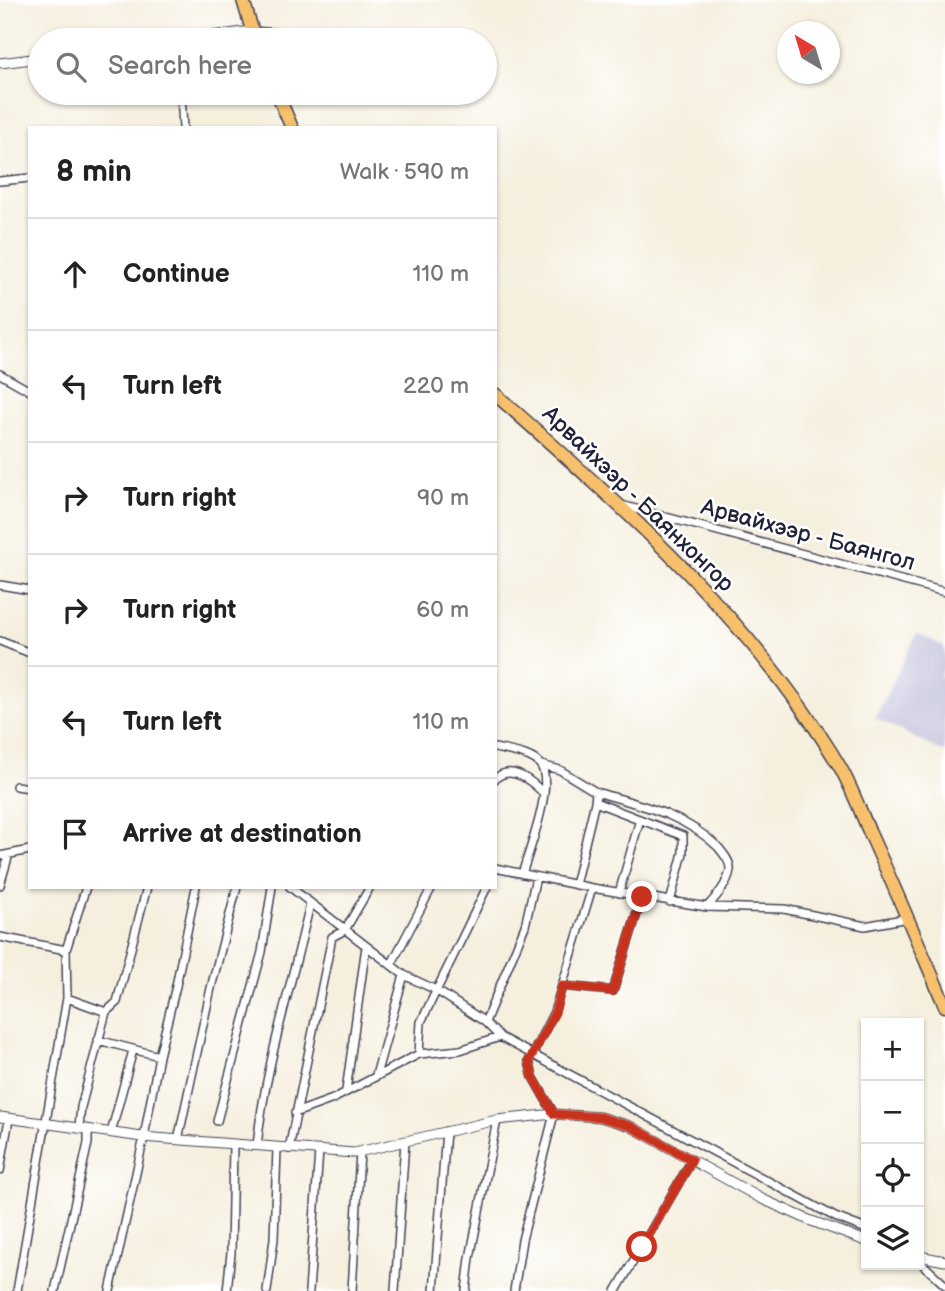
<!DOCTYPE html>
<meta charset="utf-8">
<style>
body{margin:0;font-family:"Balsamiq Sans",sans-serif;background:#f6f6f6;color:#222}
.controls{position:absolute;right:21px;bottom:21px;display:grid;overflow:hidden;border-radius:0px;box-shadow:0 2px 5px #0004}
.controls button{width:63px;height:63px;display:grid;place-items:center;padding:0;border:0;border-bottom:2px solid #e0e0e0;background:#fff;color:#222;font:35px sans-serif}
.compass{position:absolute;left:777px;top:21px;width:63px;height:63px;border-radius:50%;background:#fff;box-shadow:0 2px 5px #0004;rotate:322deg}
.stop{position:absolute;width:21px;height:21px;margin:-16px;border:5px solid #c8321e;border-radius:50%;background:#fff}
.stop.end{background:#c8321e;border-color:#fff;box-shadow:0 2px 7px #0008}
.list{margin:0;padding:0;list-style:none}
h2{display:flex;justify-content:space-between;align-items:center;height:91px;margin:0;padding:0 28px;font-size:30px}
h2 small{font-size:23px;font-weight:400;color:#767676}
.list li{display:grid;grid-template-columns:46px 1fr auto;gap:21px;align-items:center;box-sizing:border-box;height:112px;padding:0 28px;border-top:2px solid #e0e0e0}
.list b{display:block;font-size:26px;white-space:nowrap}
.list em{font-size:23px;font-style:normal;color:#767676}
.icon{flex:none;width:38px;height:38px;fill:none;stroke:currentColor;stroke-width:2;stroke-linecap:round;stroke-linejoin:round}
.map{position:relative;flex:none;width:945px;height:1291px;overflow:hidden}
.search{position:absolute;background:#fff;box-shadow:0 2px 5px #0004;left:28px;top:28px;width:469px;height:77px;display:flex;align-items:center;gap:18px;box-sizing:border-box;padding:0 24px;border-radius:38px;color:#767676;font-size:26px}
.panel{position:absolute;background:#fff;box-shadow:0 2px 5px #0004;left:28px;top:126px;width:469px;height:763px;border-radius:0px}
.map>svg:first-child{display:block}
</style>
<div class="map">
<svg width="945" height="1291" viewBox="0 0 945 1291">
<rect width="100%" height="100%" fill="#fff"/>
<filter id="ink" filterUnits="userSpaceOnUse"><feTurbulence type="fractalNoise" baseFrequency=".0143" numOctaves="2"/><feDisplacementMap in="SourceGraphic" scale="14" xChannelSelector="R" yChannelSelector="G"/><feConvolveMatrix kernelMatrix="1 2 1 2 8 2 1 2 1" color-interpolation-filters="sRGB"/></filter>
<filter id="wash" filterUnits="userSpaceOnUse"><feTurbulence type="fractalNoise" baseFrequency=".00686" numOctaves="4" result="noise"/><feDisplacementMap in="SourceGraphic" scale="28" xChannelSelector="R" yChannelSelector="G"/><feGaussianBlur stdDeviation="1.57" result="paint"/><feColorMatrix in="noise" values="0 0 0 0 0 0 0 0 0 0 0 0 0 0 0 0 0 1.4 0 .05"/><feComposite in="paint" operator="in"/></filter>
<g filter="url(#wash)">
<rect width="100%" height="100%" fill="#f5efde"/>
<!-- industrial -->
<path fill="#c2c2dc" d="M917,633L945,647V666L940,676L945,679V753L875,718Z"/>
</g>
<g filter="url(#ink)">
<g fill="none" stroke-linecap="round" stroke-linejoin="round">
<defs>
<path id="minor" d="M252,31L277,33H390
M181,93L183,128
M0,181L30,178
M0,374L30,391
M621,505L945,592
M0,585L30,590
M0,641L30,653
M495,748C508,751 534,754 541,766C554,786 529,851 522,874
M541,765L560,770L596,792L595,802L575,885
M495,779C511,763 533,782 544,794
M16,786L30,788
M596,792C640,805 684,814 718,847C723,853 731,862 730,870C728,884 716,897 707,907
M595,802L683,836V853L670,902
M0,856L30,850
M495,868L592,888L707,907L784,909L865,926L908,918
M0,885L9,854
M290,887L404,975L436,990L485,1022L500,1037L835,1217L866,1229
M619,893L640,819
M0,937L66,950
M391,965L432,887
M562,986L613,991L642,897
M67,998L106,1012
M485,1022L525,926L536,877
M98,1040L159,1056
M419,1054L421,1022L487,887
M376,1075L404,975
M346,1091L366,946
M295,1113L333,1099L419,1054L460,1050L500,1037
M217,1121L262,952L272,887
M79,1127L81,1107L106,1012L117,1002L147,887
M111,1133L133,1050
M178,1140L211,988L237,887
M257,1146C265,1065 292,984 310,904
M289,1149L332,937L345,930L370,887
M0,1171L9,1119
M919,1261L945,1285
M17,1291L67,998L66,950L86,887
M55,1291L88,1143V1129
M110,1291L144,1137L159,1056L176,986L196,887
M227,1291L231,1253L233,1145
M267,1291L274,1239L277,1148
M309,1291L319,1151
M352,1291L360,1152
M395,1291L405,1141
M434,1291L446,1131
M466,1291L470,1258L497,1120
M514,1291L522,1240L554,1114L533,1077L529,1061L554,1012L592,888
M616,1291L692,1160"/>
<path id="tertiary" d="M179,40L252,31
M0,63L40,58
M0,1117L142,1137L354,1153L497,1120L554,1114L600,1117L630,1126L762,1199L809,1220L866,1241
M919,1256L945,1261"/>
<path id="trunk" d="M243,0L255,40
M277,93L292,128
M495,394C623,507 752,619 840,767C853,790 862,816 873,840C898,895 921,950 945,1006"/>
</defs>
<!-- minor casing -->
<use href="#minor" stroke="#424153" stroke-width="10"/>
<!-- tertiary casing -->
<use href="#tertiary" stroke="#424153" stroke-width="11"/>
<!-- trunk casing -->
<use href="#trunk" stroke="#424153" stroke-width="15"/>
<!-- minor -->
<use href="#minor" stroke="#fff" stroke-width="7"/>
<!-- tertiary -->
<use href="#tertiary" stroke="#fff" stroke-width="9"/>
<!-- trunk -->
<use href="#trunk" stroke="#f7c06c" stroke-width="12"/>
</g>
</g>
<g fill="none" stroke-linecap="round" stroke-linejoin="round" filter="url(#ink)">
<!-- route -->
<path stroke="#c8321e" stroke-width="9" d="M642,897L613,991L562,986L555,1012L529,1061L533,1077L554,1114L600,1117L630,1126L692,1160L642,1247"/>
</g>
<g text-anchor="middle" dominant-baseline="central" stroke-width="5" stroke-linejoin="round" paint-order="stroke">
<!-- street labels -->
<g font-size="23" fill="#22223b" stroke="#fff">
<text transform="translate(638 499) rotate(44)">Арвайхээр - Баянхонгор</text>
<text transform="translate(808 535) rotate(15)">Арвайхээр - Баянгол</text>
</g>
</g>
</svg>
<div class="controls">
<button>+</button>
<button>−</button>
<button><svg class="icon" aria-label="locate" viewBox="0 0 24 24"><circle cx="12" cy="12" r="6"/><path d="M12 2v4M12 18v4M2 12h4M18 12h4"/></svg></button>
<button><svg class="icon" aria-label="layers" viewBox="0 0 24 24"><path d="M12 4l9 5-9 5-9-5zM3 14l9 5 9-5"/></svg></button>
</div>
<svg class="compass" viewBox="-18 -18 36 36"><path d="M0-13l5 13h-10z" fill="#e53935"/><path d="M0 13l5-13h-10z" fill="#767676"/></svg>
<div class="stop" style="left:642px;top:1247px"></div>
<div class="stop end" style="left:642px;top:897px"></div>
<div class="search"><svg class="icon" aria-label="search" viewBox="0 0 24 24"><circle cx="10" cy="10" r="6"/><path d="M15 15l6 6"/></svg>Search here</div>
<section class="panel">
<h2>8 min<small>Walk · 590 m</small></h2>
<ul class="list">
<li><svg class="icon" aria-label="ahead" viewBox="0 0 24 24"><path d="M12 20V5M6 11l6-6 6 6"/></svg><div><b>Continue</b></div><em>110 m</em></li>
<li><svg class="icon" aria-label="left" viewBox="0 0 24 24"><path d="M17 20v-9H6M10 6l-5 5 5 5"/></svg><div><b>Turn left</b></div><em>220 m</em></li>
<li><svg class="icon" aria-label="right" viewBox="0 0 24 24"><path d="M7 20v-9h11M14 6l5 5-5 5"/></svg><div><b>Turn right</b></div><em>90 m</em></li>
<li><svg class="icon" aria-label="right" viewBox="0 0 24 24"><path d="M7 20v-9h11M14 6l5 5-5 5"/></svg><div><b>Turn right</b></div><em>60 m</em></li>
<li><svg class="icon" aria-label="left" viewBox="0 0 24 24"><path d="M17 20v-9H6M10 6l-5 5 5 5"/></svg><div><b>Turn left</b></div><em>110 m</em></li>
<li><svg class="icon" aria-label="arrive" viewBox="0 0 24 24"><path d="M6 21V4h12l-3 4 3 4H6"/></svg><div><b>Arrive at destination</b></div></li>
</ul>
</section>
</div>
